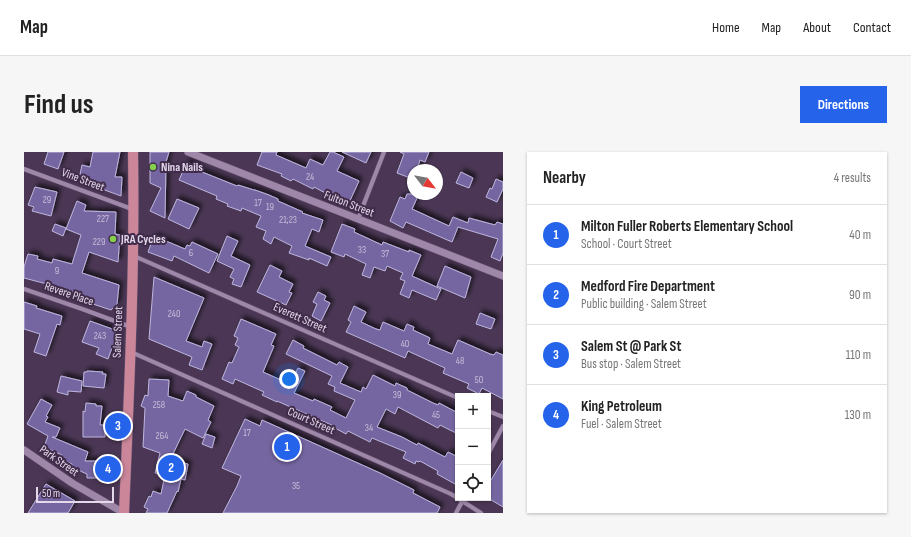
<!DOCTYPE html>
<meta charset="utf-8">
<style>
body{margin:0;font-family:"Sofia Sans Condensed",sans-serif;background:#f6f6f6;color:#222}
.controls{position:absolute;right:12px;bottom:12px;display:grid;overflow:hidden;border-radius:0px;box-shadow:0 1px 3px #0004}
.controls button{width:36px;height:36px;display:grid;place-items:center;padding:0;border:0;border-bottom:1px solid #e0e0e0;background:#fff;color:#222;font:20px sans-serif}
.compass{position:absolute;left:383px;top:12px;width:36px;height:36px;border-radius:50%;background:#fff;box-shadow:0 1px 3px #0004;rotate:121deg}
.scale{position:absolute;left:12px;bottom:10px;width:78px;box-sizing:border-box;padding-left:4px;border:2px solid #e4d8eb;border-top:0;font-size:11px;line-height:14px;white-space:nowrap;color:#e4d8eb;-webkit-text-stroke:3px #402c4a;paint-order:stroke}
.you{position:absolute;left:265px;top:227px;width:14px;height:14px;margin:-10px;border:3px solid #fff;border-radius:50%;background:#1a73e8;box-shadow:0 0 0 6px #1a73e833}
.badge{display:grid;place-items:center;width:26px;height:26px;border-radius:50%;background:#2563eb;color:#fff;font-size:13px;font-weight:700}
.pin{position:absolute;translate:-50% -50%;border:2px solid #fff;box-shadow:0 1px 4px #0006}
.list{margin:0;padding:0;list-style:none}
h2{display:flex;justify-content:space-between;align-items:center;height:52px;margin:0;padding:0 16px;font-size:17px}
h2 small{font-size:13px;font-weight:400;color:#767676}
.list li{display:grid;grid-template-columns:26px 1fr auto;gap:12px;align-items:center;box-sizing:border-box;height:60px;padding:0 16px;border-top:1px solid #e0e0e0}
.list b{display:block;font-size:15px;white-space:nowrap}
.list p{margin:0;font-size:13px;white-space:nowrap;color:#767676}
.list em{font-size:13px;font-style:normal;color:#767676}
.icon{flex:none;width:22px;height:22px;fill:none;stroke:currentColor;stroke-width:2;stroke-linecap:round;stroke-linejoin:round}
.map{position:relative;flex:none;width:479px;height:361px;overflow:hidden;border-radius:0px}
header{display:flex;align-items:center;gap:24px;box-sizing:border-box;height:56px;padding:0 20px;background:#fff;border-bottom:1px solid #e0e0e0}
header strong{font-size:19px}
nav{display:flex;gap:22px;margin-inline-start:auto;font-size:14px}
.intro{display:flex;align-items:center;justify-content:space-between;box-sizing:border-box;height:96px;padding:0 24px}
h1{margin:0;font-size:28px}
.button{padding:10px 18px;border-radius:0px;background:#2563eb;color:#fff;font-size:14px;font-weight:700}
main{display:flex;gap:24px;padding:0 24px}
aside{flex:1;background:#fff;border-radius:0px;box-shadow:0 1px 3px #0004}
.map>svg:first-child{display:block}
</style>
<header>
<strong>Map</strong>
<nav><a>Home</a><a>Map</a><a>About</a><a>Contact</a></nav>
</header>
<div class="intro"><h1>Find us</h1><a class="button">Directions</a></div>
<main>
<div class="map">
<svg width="479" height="361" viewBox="0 0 479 361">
<defs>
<filter id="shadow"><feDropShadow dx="3.5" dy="-3.5" stdDeviation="2" flood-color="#0009"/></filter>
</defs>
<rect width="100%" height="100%" fill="#4b3755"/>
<!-- building -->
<path fill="#7466a1" stroke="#beb6de" filter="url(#shadow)" d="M24,0H40L34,17L20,12Z
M69,0H96L91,25H98L97,44L78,37V33L55,27L58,13L66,15Z
M126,0H145L142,10L141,66L126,59L137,36L126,31Z
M238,0H253L252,3L282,16L286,7L299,13L306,0H309L320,5L313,19L335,29L324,53L290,35L289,37L269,27L267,29L257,24L258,22L233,13Z
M318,0H347L342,11Z
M376,0H405L401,10L396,8L393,18H389V27L373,21L380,2Z
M163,10L174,15L173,18L213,34L214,33L230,38H231L245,43L254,47V49L279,60L278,61L299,68L295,80L288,77L281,94L307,105L303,114L285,106V108L265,101L268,94L250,85L247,92L239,87L242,79L232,75L237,64L218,56L217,59L203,54L204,52L192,47L193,44L155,28Z
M437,20L449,26L445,36L432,31Z
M472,27L479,30V37L473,50L462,45L466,36L468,37Z
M11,35L33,40L27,64L8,59L10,55L4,53Z
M383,42H395L388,57L425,74L429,65L444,71L445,66L471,73L473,70L479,72V101L476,109L467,105L474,87L434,75L428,90L382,70L379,76L366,69L376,45L381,47Z
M153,47L175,56L165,77L144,67Z
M53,49L62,53L60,59L92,60L91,82L96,83L94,110L65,100L58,121L95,133L93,152L87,158L69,152V151L67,150L69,147L46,139V138L0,126V115L4,102L14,104L13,107L28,111L29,107L48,112L57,83L42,77Z
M31,72L42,76L39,84L28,79Z
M318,72L331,77L330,80L358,93L359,90L385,100V98L397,103L388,124L417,137L412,148L388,138L385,146L376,142L381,129L376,127L379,121L363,114L361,119L350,115L346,126L338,123L342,112L321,102L320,105L307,100Z
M130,84L161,97L163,93L166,94L168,90L194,102L185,121L150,104L148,109L124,100Z
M203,84L214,89L207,104L226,113L217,135L208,132L210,127L206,125L210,117L193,109Z
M246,113L258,119L255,125L269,132L265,140L268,141L262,153L233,140Z
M421,114L447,125L441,146L413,134Z
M130,125L180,146L162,189L178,195L180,189L188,192L178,218L165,213L168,205L125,187Z
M294,140L302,144L300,148L306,151L297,169L288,164L293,152L289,150Z
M0,150L13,154L12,156L38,164L36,173L33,172L22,204L10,200L16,182L0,177Z
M330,154L342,160L337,170L352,177L356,178L359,170L380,179L383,172L390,175L389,178L406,186L404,192L428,202L434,188L466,202L470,203L472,200L479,203V247L458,236L455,242L443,236L445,232L419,221L421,216L384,199L381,206L322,180L327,170L324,168Z
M456,161L471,167L467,177L452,172Z
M217,167L252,182L247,193L250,194L239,220L266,232L274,216L281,219L270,241L289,249L290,247L308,255L306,258L322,266L331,248L310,239L311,235L304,232L308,224L262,202L269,188L280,194L279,196L313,213L315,210L324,215L316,231L337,240L339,235L342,237L349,223L371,234L372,231L383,236V238L409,251L414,253L415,251L434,261V282L416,273L414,276L374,255L371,262L362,257L353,275L378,285L393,293L394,291L421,305L424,300L434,305V326L431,332L413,322L414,319L396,309L395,310L392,309L391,312L379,306L382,300L348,286L346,290L324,279L322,282L311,276L312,275L253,249V250L238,243L240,240L211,227L209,232L198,227L205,210L208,211L215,195L211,193L214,186L210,184Z
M66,169L94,179L84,207L72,202L75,196L58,190Z
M63,219L79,220L78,222H82L80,236L59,234L60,220H63Z
M37,224L58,229L57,240L44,239V243L33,240Z
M125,227L145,228L144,244L159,249L163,239L172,243V245L190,254L184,268L187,270L179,286L161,277L146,308L164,312L161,328L157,327L154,340L153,339L143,361H122L124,357L120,355L125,344L127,345L129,339L137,342L141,323L131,321L136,301L119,295L121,256L117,254L121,243L124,244Z
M17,247L28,253L22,264L24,265L21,270L36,276L32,285H28L64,300L61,309H75L74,326H63V322L47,315L48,312L36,307L38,303L20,295L24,284L3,272Z
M62,251L72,252V254H78L76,273H81V285H59V259L61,260Z
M221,267L236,274L238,268L356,321L390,338L389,341L416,355L413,361H199L213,334L217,324L198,316Z
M182,282L191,285L188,296L178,292Z
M479,308V355L464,346V333Z
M22,332L51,349L44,361H4Z"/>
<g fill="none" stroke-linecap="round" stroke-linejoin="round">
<defs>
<path id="minor" d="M0,17L108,57
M334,67L360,0
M110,104L434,246
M0,137L61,158L107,175
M107,200L427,342L457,361
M464,259L479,265
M464,302L479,274
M432,361L440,346"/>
<path id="tertiary" d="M164,0L479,124
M0,298L48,331L100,361"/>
<path id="primary" d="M100,361C105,241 111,120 109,0"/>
</defs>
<!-- minor casing -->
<use href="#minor" stroke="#67556f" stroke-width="5"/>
<!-- tertiary casing -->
<use href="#tertiary" stroke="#67556f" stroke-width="8"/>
<!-- primary casing -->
<use href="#primary" stroke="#67556f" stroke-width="11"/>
<!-- minor -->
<use href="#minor" stroke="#9e87a9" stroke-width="4"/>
<!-- tertiary -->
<use href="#tertiary" stroke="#9e87a9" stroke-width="7"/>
<!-- primary -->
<use href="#primary" stroke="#cb869a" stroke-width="10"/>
</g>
<!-- markers -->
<g fill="#84cf4d" stroke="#402c4a" stroke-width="1.5">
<circle cx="129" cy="15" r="4"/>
<circle cx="89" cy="87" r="4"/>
</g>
<g text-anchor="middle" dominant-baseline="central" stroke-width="4" stroke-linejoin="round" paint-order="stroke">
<!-- number labels -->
<g font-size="10" fill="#c8bcd8">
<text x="286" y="25">24</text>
<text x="23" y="48">29</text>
<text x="234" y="51">17</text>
<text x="246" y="55">19</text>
<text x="79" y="67">227</text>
<text x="264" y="68">21;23</text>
<text x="75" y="90">229</text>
<text x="338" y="98">33</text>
<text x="167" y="101">6</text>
<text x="361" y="102">37</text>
<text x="33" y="119">9</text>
<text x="150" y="162">240</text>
<text x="76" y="184">243</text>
<text x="381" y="192">40</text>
<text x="436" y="209">48</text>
<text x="455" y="228">50</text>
<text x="373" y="243">39</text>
<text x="135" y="253">258</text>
<text x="412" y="263">45</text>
<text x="345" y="276">34</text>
<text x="223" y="281">17</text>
<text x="138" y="284">264</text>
<text x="272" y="334">35</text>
</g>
<!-- poi labels -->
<g font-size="12" font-weight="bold" fill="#e4d8eb" stroke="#402c4a" text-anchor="start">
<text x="137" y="15">Nina Nails</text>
<text x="97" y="87">JRA Cycles</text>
</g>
<!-- street labels -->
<g font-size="12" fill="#e4d8eb" stroke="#402c4a">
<text transform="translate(59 28) rotate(21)">Vine Street</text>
<text transform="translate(325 52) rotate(21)">Fulton Street</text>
<text transform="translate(45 142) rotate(19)">Revere Place</text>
<text transform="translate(276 166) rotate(24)">Everett Street</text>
<text transform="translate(94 180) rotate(-88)">Salem Street</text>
<text transform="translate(287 269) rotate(24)">Court Street</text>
<text transform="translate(35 309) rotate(35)">Park Street</text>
</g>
</g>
</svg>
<div class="controls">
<button>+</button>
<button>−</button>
<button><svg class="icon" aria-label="locate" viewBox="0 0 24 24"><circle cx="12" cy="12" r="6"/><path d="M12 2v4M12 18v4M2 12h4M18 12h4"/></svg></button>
</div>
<svg class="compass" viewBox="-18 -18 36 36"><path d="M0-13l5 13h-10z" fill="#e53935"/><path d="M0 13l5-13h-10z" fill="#767676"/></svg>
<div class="scale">50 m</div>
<div class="you"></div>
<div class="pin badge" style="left:263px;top:295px">1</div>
<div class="pin badge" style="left:147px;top:316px">2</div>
<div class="pin badge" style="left:94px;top:274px">3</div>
<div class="pin badge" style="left:84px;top:317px">4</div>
</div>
<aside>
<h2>Nearby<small>4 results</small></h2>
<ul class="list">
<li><span class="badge">1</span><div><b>Milton Fuller Roberts Elementary School</b><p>School · Court Street</p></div><em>40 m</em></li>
<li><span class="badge">2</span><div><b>Medford Fire Department</b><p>Public building · Salem Street</p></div><em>90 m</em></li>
<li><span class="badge">3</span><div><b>Salem St @ Park St</b><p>Bus stop · Salem Street</p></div><em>110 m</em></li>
<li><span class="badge">4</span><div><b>King Petroleum</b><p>Fuel · Salem Street</p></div><em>130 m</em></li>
</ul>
</aside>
</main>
